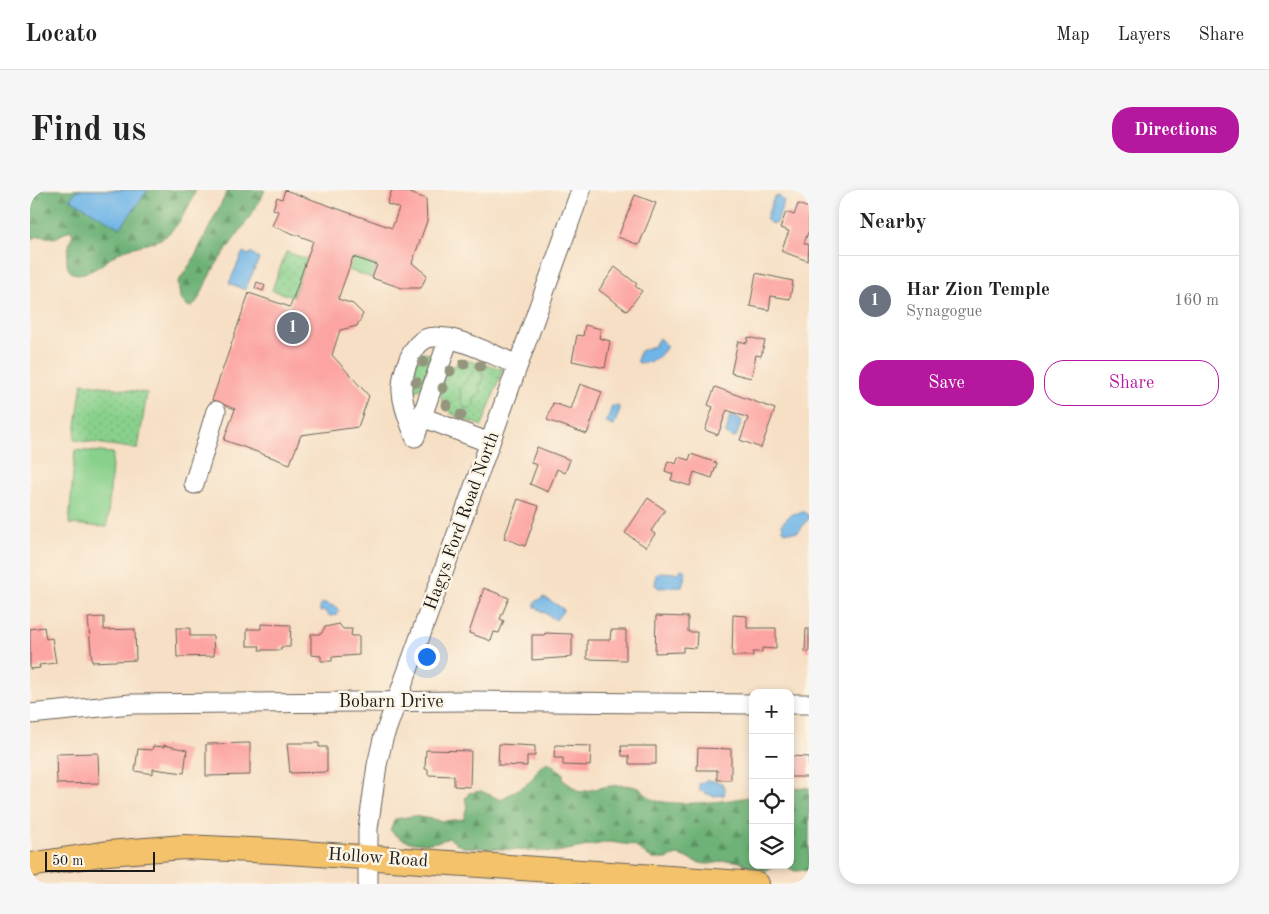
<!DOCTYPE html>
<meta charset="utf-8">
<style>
body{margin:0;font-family:"Old Standard TT",serif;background:#f6f6f6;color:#222}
.controls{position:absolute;right:15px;bottom:15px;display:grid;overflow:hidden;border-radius:10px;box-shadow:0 2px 8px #0003}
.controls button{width:45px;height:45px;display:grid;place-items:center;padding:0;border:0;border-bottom:1px solid #e0e0e0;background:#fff;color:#222;font:25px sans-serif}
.scale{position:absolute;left:15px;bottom:12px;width:110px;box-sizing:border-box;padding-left:5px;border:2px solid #1c1c1c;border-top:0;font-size:14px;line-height:18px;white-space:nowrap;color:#1c1c1c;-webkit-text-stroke:4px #fcf5e5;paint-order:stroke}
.you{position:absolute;left:396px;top:466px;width:18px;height:18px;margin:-12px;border:4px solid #fff;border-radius:50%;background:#1a73e8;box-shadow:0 0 0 8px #1a73e833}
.badge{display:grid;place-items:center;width:32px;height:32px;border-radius:50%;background:#b5179e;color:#fff;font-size:16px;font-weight:700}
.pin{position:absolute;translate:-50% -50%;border:2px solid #fff;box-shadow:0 1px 5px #0006}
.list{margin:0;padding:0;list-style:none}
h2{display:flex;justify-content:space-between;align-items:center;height:65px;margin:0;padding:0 20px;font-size:21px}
h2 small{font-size:16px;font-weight:400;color:#767676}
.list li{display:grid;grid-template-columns:32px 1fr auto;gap:15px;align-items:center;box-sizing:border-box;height:90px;padding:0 20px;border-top:1px solid #e0e0e0}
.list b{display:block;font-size:19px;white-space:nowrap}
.list p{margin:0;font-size:16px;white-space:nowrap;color:#767676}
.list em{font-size:16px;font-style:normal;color:#767676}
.actions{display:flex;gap:10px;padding:15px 20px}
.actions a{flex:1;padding:11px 0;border:1px solid #b5179e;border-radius:20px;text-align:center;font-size:18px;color:#b5179e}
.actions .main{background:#b5179e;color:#fff}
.icon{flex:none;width:28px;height:28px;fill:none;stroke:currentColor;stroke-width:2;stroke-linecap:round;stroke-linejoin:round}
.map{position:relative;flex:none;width:779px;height:694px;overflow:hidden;border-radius:20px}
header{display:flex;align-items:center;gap:30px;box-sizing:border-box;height:70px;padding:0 25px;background:#fff;border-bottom:1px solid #e0e0e0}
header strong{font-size:24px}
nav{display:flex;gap:28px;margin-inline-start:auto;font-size:18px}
.intro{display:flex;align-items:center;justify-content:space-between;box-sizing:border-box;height:120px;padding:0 30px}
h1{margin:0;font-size:35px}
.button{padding:12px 22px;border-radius:20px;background:#b5179e;color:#fff;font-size:18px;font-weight:700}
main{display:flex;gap:30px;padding:0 30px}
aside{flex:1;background:#fff;border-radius:20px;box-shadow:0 2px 8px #0003}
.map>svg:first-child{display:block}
</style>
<header>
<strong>Locato</strong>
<nav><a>Map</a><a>Layers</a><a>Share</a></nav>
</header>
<div class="intro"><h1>Find us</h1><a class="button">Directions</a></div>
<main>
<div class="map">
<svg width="779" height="694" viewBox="0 0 779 694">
<defs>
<pattern id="grass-dots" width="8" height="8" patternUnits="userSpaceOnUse" patternTransform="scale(1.25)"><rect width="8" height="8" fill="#88d08b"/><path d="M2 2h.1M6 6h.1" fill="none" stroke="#75b277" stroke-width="1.8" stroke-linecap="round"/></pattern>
<pattern id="forest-firs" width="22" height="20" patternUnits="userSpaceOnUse" patternTransform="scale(1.25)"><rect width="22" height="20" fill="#6eb277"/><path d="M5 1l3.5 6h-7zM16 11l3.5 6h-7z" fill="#5a9061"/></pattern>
</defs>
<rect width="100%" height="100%" fill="#fcf5e5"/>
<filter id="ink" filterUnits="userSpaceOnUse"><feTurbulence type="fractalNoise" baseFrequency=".02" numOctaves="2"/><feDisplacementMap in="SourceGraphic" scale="10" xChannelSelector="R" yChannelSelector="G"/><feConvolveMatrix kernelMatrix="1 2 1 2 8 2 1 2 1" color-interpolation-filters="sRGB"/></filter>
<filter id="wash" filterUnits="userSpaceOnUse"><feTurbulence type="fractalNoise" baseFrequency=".0096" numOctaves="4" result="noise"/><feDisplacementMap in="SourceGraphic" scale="20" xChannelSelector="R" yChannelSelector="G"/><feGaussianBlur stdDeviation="1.12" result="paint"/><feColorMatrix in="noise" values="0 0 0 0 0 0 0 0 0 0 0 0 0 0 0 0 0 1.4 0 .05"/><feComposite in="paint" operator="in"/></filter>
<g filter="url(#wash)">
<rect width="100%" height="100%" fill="#f6dfc4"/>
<!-- grass -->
<path fill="url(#grass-dots)" stroke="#527654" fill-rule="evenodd" d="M256,62L277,69L263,107L242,100Z
M436,170L473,179L452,236C442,232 428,229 420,222C400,203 413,176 436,170ZM440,185H454L453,190L449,196L451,203L445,208L440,220L435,219C427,197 430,203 440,185Z
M52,193L117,203L108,259L44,250Z"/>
<!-- forest -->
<path fill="url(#forest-firs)" stroke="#45674a" d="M0,0H166C159,16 151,33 137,45C126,54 107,55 94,60C80,66 69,80 54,83C28,90 38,57 43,44L40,40L25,48L9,46L0,49Z
M198,0H235C221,31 198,54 181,83C174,94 172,107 162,117L157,116L150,108L148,92L163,70Z
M518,572L533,583V590L550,602C568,599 591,591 608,598C615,601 618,609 626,611C654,616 695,612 723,606V675H749C725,688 726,675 705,671C695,669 687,674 678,674C667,674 658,667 647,665L636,669H623L603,655L579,652L526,662L432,657L419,648C399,656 376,657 360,640L365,629L383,626L413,631L434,629L437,615L435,609L439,603L451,601L471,610C480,602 495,598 502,589C509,580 506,578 518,572Z
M769,598H779V680L765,681L753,675H760V599Z"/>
<!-- garden -->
<path fill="#88d08b" stroke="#527654" d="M323,67L347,75L342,88L318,80Z
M393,162L400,164L401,169L390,199L382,202L378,195L389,165Z
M444,181H451L454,189L449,196L451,203L444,209V216L438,220L432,214L430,199Z
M45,260L83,263L77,337L39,334Z"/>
<!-- water -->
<path fill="#70b5e7" stroke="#466882" d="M47,0H118L90,38L40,9Z
M749,6L754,11L747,33L741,34L736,29L744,7Z
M213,62L219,65L221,62L229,69L215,100L199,93Z
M629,148L637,156C631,167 621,174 609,173L607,171L610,161L624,156Z
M582,216H588L590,219L584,236L576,233Z
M700,225L712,230L706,247L702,248L696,244Z
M772,321L778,325L779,328L768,342H756L753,340L752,333L763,323L765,324Z
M651,379L656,381L652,397L629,398L625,395L626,385L629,382L649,383Z
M514,407L532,418L533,421L526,430L505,417V412Z
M295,413L306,417L309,421L307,425L300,426L294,421L290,422V414Z
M677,590L692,593L695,600L694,605L683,606L670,601L669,594Z"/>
<g id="blocks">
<!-- building -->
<path fill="#fca4a2" d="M255,0L362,38L369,18L357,14L362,0H372L396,9L397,31L382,73L397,85L391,98H372L342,88L347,75L323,67L308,109L323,114L333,124L327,136L310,140L302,165L339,206L328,237L271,245L260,274L194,250L205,219L182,210L219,103L260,117L283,51L242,36L248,21L243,19L247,7L252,9Z
M605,5L626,13L609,55L588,47Z
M768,14L779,18V40L774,53L779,55L778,71L751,61L759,41L750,38L756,22L764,25Z
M585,77L607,94L605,96L612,101L597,121L569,100Z
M726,83L763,91L760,109L741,106L739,120L720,116Z
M227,92L235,95L233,101L225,98Z
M555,135L571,139L569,148L580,151L575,178L542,171L547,145L553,146Z
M718,147L735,151L731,166L726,165L721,188L701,183L708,151L717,153Z
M550,194L572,202L557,244L517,230L523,213L541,219Z
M685,197L745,219L731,258L710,250L718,228L697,220L688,245L675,240L683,217L678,215Z
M507,257L540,270L535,283L527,279L518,302L500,294L507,275L501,273Z
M661,264L687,273L682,288L664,282L660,296L641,290L643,284L635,281L638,271L646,274L648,267L659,270Z
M618,308L635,320L621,341L625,344L616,357L595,343Z
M488,309L509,316L495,356L474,348Z
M454,398L479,408L470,429L474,431L469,443L464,442L461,451L439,443Z
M703,425L717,426V438H746V459L732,458V462H723V466H702Z
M626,426L658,427V442H667L666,458L653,457V462L625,463Z
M74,427V440L105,439L106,470L62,472L58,428Z
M231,434L261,435L260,457H251V460H229L230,456H217V439H231Z
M309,434L313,439H322L321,446H329V465L302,467V471H291V466L281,465V444H291L295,437Z
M14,437L16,449L22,448L26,473L9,475L10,478L0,479V439Z
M146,438H160V446H183L184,466L147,467Z
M776,439H779V462H775Z
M581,440H596V470L557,469V450H580Z
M515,443L542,444V467L502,470V445H515Z
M220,553V585L176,586V554Z
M257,553H289V557H297V582L260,583Z
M469,554L505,556V566H497V576L468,575Z
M134,555L157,560L154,583L123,579V584L105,581L108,559L122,560L123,556L134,557Z
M525,555L561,556L560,576L533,575V568H524Z
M591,556H626V574H599V566H592Z
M668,558L701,559V590H687V580H667Z
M396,560L441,561L440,597L424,596V586L398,585V579H395Z
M68,563L69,593L27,594L26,564Z
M760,566L779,567V587H760Z"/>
</g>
</g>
<g filter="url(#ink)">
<use href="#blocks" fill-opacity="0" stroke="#686057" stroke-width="1"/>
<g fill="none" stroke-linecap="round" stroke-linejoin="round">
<defs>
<path id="minor" d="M419,148L385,247C380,232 373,218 372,202C371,185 382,147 404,147C429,146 464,166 488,175
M392,227L460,253
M164,294L186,221
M760,514H779
M0,524L101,514L434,511L723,514
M338,694V639L347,575L353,549L551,0"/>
<path id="major" d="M0,675L78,663L154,657L243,661L727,694"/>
</defs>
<!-- minor casing -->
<use href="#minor" stroke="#686057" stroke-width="21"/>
<!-- major casing -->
<use href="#major" stroke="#686057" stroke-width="26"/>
<!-- minor -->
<use href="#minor" stroke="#fff" stroke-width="19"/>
<!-- major -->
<use href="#major" stroke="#f3c26a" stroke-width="24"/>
</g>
<!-- trees -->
<g fill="#93967d">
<circle cx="393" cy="172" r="5.5"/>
<circle cx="434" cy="174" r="5.5"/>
<circle cx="450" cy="176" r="5.5"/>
<circle cx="420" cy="181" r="5.5"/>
<circle cx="386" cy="192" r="5.5"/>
<circle cx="413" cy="198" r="5.5"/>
<circle cx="417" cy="215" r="5.5"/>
<circle cx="431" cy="225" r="5.5"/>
</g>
</g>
<g text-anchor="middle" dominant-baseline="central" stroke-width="5" stroke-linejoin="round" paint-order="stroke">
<!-- street labels -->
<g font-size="18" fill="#1c1c1c" stroke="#fcf5e5">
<text transform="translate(432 331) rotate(-70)">Hagys Ford Road North</text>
<text x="361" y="512">Bobarn Drive</text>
<text transform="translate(348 668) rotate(4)">Hollow Road</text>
</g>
</g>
</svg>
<div class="controls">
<button>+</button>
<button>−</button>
<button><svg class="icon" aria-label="locate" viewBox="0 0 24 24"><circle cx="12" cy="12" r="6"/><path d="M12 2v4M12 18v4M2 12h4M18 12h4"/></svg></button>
<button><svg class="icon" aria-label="layers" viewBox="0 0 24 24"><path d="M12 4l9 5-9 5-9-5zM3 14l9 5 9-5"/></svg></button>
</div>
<div class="scale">50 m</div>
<div class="you"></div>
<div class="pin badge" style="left:263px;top:138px;background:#6b7280">1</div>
</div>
<aside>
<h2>Nearby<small></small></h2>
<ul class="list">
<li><span class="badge" style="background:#6b7280">1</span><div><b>Har Zion Temple</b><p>Synagogue</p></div><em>160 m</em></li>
</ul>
<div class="actions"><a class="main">Save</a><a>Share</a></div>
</aside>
</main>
